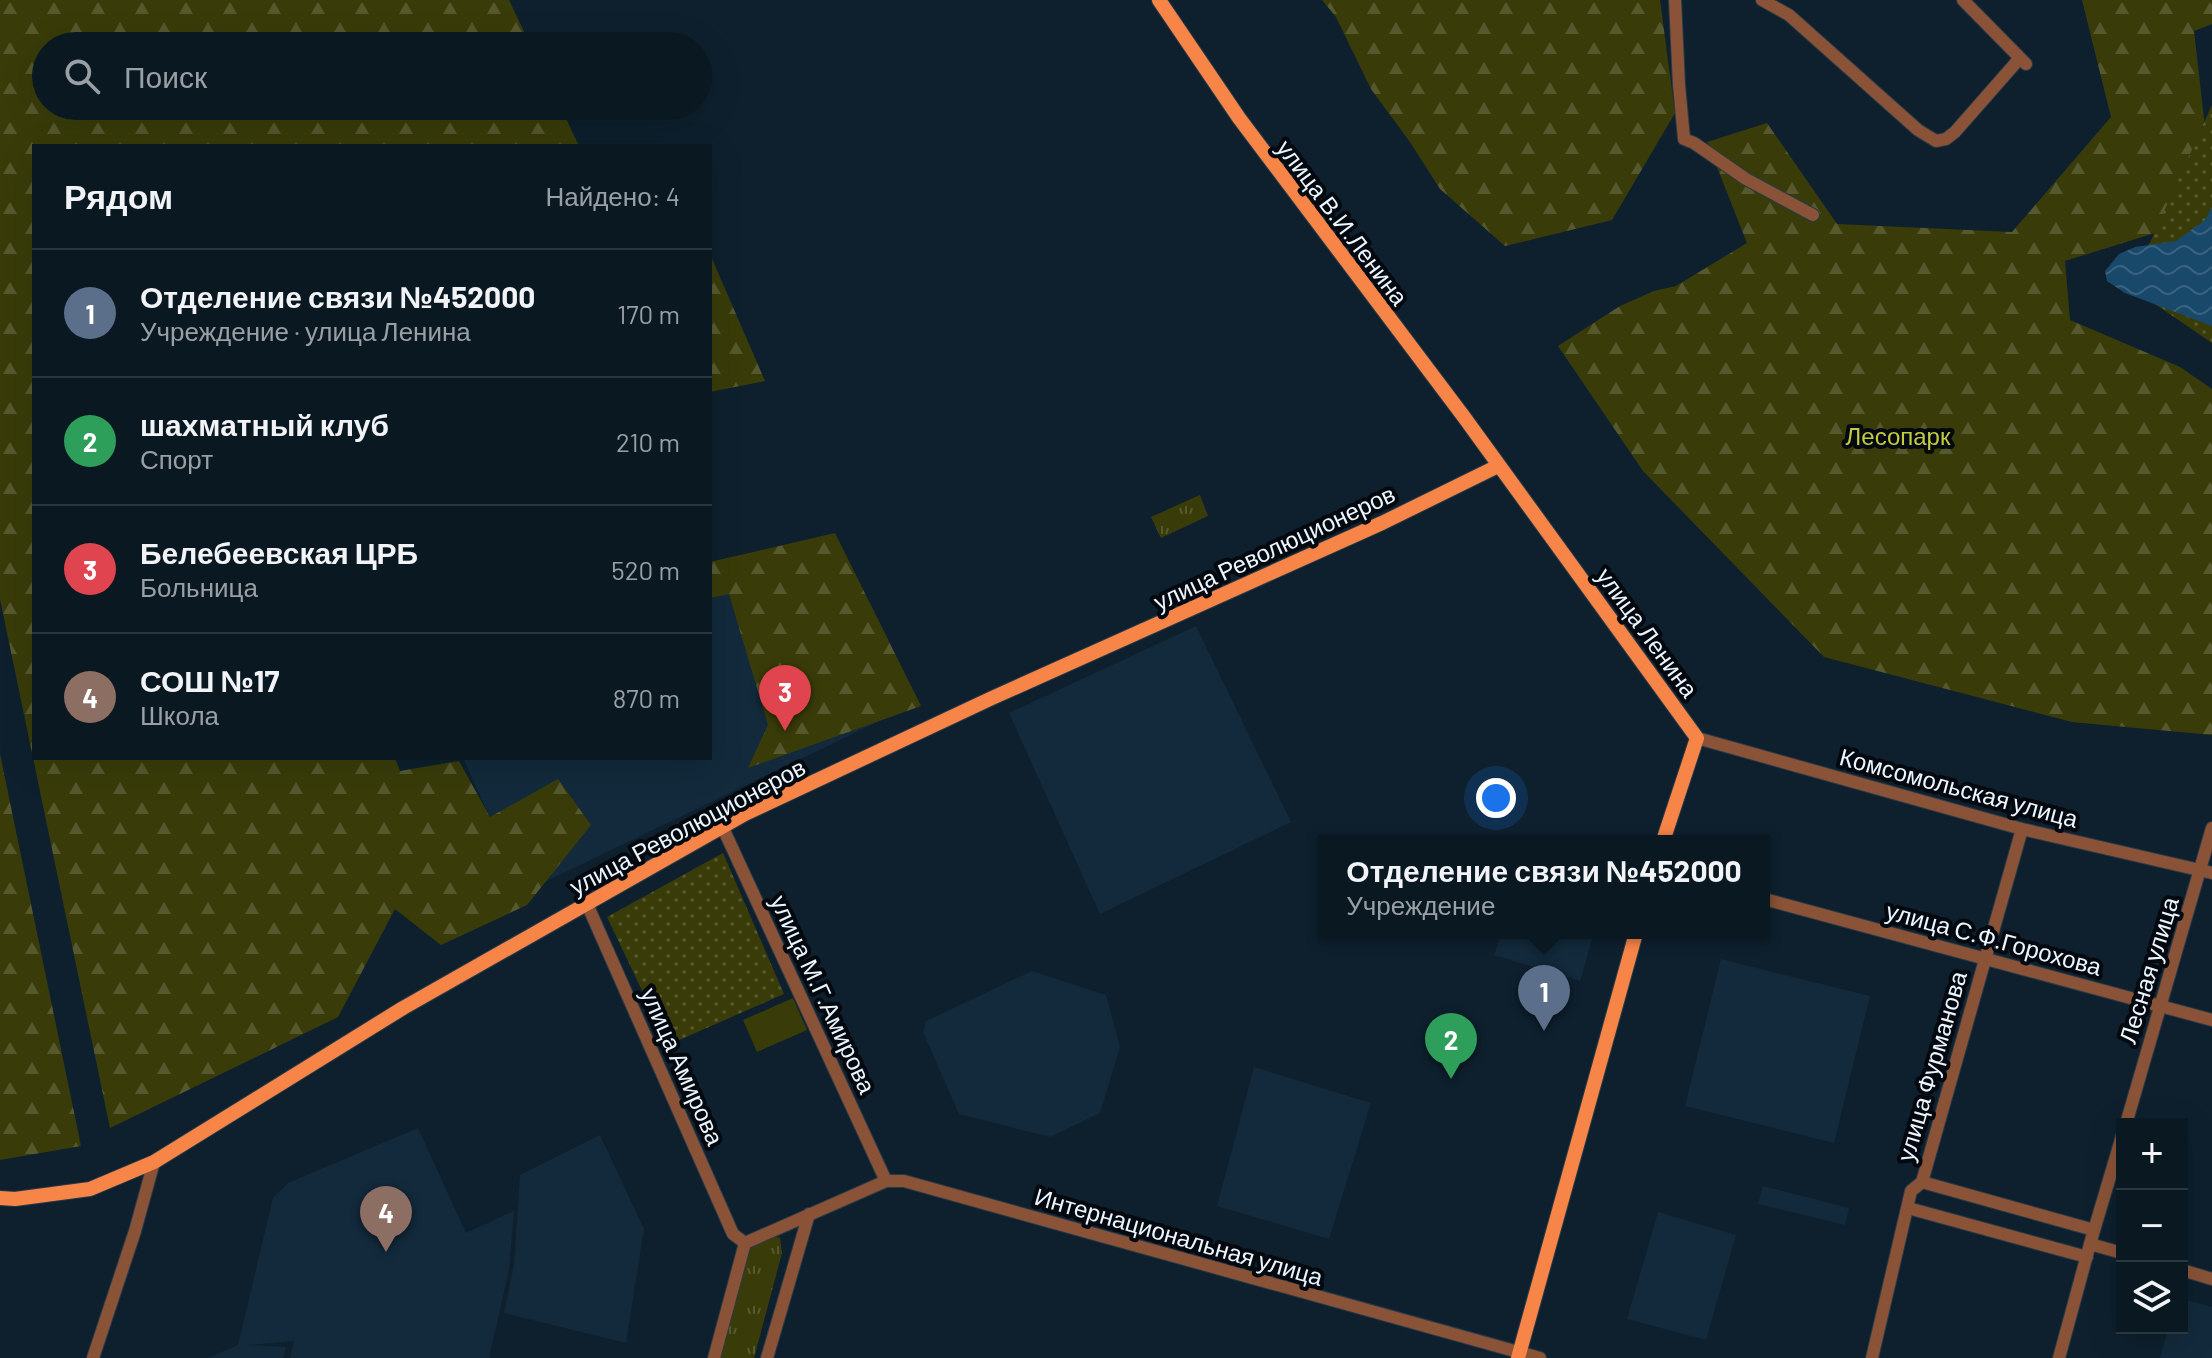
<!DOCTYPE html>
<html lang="ru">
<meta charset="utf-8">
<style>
body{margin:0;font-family:Barlow,sans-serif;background:#13212a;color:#f1f3f6}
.controls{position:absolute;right:24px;bottom:24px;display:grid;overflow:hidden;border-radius:0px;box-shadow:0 8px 32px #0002}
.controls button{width:72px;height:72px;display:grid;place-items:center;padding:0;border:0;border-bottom:2px solid #2a3740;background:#0a1822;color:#f1f3f6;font:40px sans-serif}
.you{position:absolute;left:1496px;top:798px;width:28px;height:28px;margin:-20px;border:6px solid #fff;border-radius:50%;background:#1a73e8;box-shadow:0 0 0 12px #1a73e833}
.badge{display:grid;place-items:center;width:52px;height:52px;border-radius:50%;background:#97b6fd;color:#fff;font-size:26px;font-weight:700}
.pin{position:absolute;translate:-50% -66px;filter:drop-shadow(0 2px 4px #0008)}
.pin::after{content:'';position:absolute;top:42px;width:28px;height:24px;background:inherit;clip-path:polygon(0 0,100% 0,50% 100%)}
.popup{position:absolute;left:1318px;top:835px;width:452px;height:104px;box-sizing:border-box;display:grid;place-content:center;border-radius:0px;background:#0a1822;filter:drop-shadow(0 2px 6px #0005);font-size:26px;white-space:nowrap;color:#99a0a5}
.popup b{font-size:30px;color:#f1f3f6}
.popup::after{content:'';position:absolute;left:50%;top:100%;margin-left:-16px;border:16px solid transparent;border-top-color:#0a1822}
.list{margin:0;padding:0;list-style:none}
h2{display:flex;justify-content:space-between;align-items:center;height:104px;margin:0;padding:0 32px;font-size:34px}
h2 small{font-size:26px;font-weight:400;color:#99a0a5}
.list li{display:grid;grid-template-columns:52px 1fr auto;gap:24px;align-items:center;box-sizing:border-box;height:128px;padding:0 32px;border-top:2px solid #2a3740}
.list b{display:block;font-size:30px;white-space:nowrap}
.list p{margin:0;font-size:26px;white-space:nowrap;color:#99a0a5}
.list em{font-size:26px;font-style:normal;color:#99a0a5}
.icon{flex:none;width:44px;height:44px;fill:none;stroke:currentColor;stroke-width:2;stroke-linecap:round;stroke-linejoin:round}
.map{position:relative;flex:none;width:2212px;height:1358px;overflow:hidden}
.search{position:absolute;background:#0a1822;box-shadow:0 8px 32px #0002;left:32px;top:32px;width:680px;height:88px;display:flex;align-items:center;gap:20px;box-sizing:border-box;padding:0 28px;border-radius:44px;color:#99a0a5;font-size:30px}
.panel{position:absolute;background:#0a1822;box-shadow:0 8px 32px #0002;left:32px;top:144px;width:680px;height:616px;border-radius:0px}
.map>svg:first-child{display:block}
</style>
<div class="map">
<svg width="2212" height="1358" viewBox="0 0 2212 1358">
<defs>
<pattern id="grass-tufts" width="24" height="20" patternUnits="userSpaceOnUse" patternTransform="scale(2)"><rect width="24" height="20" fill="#393c09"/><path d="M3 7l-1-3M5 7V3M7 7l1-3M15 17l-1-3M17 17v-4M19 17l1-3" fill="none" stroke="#56592e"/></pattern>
<pattern id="forest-firs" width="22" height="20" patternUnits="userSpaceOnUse" patternTransform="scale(2)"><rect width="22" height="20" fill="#393c09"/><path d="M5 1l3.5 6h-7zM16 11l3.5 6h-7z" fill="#56592e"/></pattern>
<pattern id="park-dots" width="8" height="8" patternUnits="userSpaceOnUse" patternTransform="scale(2)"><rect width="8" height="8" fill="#393c09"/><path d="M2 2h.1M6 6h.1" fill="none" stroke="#56592e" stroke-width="1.8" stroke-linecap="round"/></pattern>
<pattern id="water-waves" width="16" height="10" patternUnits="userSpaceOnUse" patternTransform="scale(2)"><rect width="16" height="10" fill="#18486a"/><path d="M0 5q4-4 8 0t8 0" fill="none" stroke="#3a6380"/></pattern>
</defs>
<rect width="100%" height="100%" fill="#0e202e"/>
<!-- built -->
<path fill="#122a3c" d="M710,567L915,704L524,892L463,758H710Z
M1196,626L1291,822L1100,914L1009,713Z
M1502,933H1594L1580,981L1494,955Z
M1721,959L1870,996L1834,1143L1685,1106Z
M1032,971L1106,995L1120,1047L1100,1113L1050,1137L959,1114L923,1032L926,1021Z
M1254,1067L1371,1103L1329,1239L1217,1206Z
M418,1128L466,1233L514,1211L509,1270L489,1358H290L294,1341L248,1345L286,1347L283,1358H208L238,1345L273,1198L288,1183Z
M600,1135L644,1229L626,1343L504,1313L514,1265L520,1175Z
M1763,1186L1849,1208L1845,1225L1758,1204Z
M1658,1212L1736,1235L1706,1340L1627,1319Z
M2182,1299L2212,1307V1358H2160L2168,1328H2182Z"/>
<!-- grass -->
<path fill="url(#grass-tufts)" d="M1200,495L1208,516L1161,538L1151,517Z
M766,1233L780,1238L782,1253L754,1358H720L751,1244Z"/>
<!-- forest -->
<path fill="url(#forest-firs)" d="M0,0H509L531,46H46V106H560L579,146H34V758H395L400,771L459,761L490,817L558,779L591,825L527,905L441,945L395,909L338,1017L110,1128L0,599Z
M1322,0H1660L1675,113L1612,220L1505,246L1440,189L1410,142L1371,89L1336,17Z
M2082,0H2212V24L2194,31L2210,172L2155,233L2065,261L2070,320L2180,367L2212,389V735L2072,722L1824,657L1643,471L1558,346L1620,306L1654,291L1676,286L1747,243L1707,142L1767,123L1837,224L2012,232L2111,117Z
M710,254L765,381L710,392Z
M835,533L921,706L748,768L768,725L729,594L710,598V562Z
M0,754L81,1146L0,1160Z"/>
<!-- park -->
<path fill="url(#park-dots)" d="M2212,105V343L2130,287Z
M723,853L784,994L668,1045L607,917Z"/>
<!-- pitch -->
<path fill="#393c09" d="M793,998L807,1030L757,1052L743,1020Z"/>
<!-- water -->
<path fill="url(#water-waves)" d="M2212,207V326L2125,293L2107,281L2105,271L2119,254L2135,247L2176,241L2205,220Z"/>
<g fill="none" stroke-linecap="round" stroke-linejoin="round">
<defs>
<path id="minor" d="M1675,0L1679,85L1684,139L1694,143L1746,179L1813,215
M1762,0L1789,15L1918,130L1936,141L1946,139L1955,132L2020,58
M1963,0L2026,64
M1697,738L2022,829L2212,873
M722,826L886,1181
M1764,899L2212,1020
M587,904L733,1234L745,1243
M2126,1124L2212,828
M1922,1182L2094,1230
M1908,1208L2087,1257
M745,1243L886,1181H904L1540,1358
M2090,1244L2122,1253
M2182,1270L2212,1279
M93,1358L135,1231L154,1162
M714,1358L745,1243
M767,1358L809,1214
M1872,1358L1911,1191L1922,1182L2022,829
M2059,1358L2090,1244L2122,1136"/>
<path id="major" d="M1159,0L1239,118L1464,417L1697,738L1663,841
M0,1198L15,1199L90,1189L154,1162L403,1008L745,814L992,698L1382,523L1498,466
M1518,1358L1636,933"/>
</defs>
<!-- minor casing -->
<use href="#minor" stroke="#293a47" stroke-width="14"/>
<!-- major casing -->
<use href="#major" stroke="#293a47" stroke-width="16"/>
<!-- minor -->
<use href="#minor" stroke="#8a5337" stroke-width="12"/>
<!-- major -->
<use href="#major" stroke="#f88548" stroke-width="14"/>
</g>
<g text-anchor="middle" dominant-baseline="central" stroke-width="8" stroke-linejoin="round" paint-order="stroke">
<!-- street labels -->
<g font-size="24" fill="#edf6fe" stroke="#03090f">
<text transform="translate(1343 222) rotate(53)">улица В.И.Ленина</text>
<text transform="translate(1274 547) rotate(-25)">улица Революционеров</text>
<text transform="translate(1648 632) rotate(54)">улица Ленина</text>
<text transform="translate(1959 787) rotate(15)">Комсомольская улица</text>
<text transform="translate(687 826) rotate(-28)">улица Революционеров</text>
<text transform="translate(1994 938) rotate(15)">улица С.Ф.Горохова</text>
<text transform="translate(2148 970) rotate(-73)">Лесная улица</text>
<text transform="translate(824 994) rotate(65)">улица М.Г.Амирова</text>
<text transform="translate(683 1066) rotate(66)">улица Амирова</text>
<text transform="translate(1931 1066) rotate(-74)">улица Фурманова</text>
<text transform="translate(1179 1236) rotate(16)">Интернациональная улица</text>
</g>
<!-- park labels -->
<g font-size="24" fill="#c3cb40" stroke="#03090f">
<text x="1898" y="435">Лесопарк</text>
</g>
</g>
</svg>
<div class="controls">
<button>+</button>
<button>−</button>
<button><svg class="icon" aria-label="layers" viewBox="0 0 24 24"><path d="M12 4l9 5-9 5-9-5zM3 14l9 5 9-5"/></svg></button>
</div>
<div class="you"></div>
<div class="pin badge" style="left:1544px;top:1031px;background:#5c6f8a">1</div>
<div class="popup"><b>Отделение связи №452000</b>Учреждение</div>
<div class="pin badge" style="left:1451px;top:1079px;background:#2e9e5b">2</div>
<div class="pin badge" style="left:785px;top:731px;background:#e0444e">3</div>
<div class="pin badge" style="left:386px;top:1252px;background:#8d6e63">4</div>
<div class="search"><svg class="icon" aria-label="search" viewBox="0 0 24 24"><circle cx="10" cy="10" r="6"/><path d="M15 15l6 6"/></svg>Поиск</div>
<section class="panel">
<h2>Рядом<small>Найдено: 4</small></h2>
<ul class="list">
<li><span class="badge" style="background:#5c6f8a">1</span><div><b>Отделение связи №452000</b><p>Учреждение · улица Ленина</p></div><em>170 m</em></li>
<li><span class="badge" style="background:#2e9e5b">2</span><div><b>шахматный клуб</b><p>Спорт</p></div><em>210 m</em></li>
<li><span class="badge" style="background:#e0444e">3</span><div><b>Белебеевская ЦРБ</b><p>Больница</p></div><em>520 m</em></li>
<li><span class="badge" style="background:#8d6e63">4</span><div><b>СОШ №17</b><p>Школа</p></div><em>870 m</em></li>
</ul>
</section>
</div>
